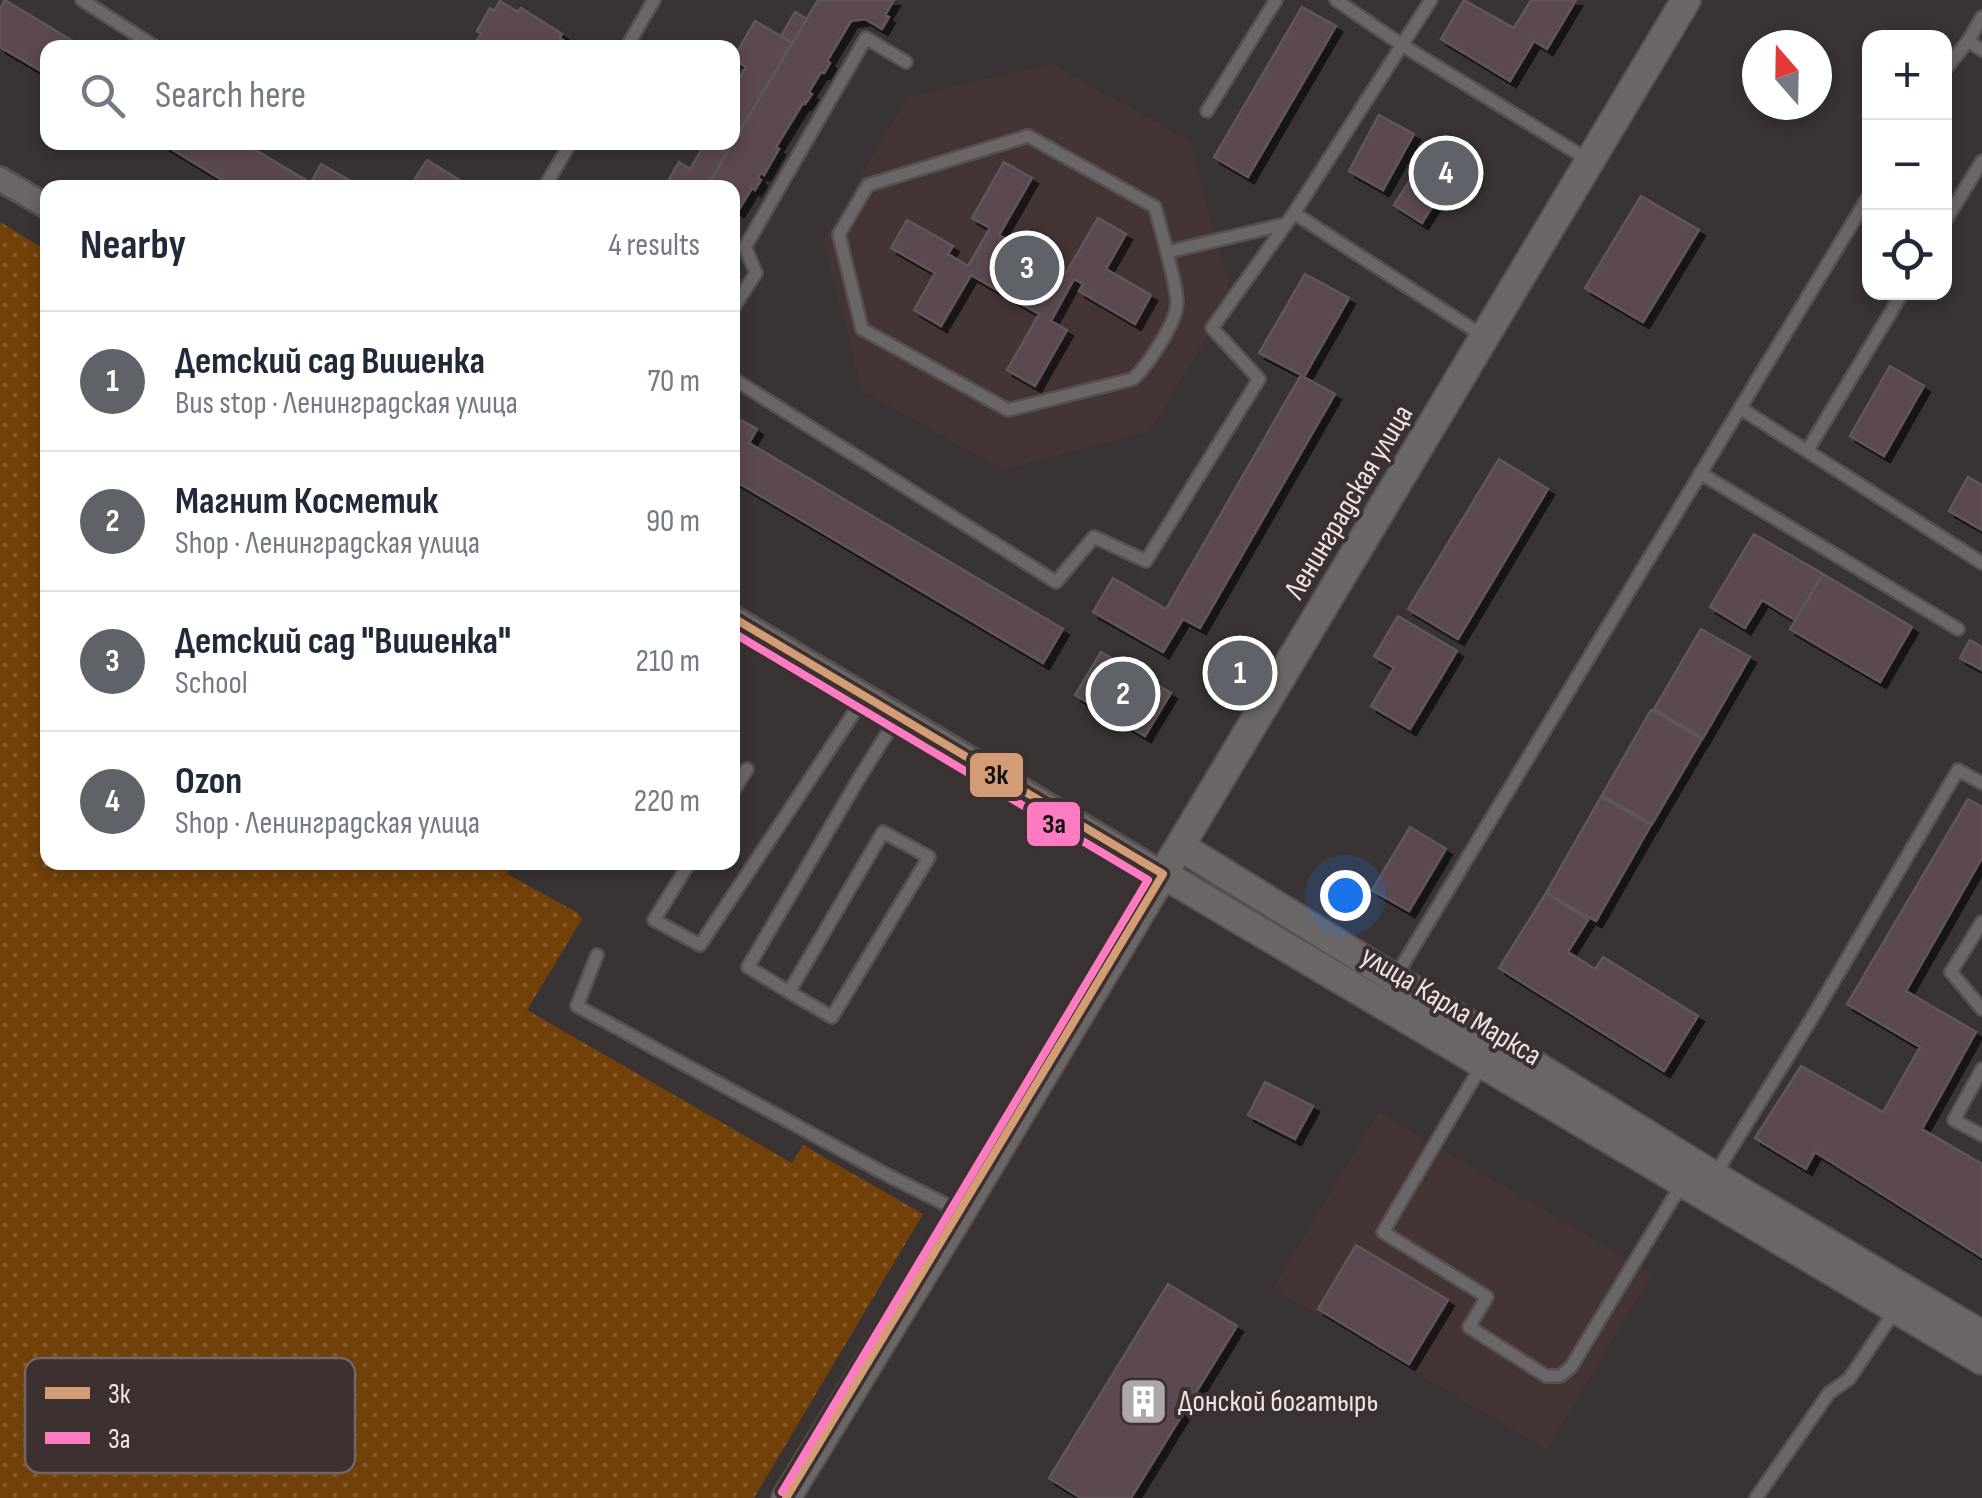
<!DOCTYPE html>
<meta charset="utf-8">
<style>
body{margin:0;font-family:"Sofia Sans Condensed",sans-serif;background:#f2f2f3;color:#1f2937}
.controls{position:absolute;right:30px;top:30px;display:grid;overflow:hidden;border-radius:20px;box-shadow:0 5px 15px #0003}
.controls button{width:90px;height:90px;display:grid;place-items:center;padding:0;border:0;border-bottom:2px solid #e0e1e3;background:#fff;color:#1f2937;font:50px sans-serif}
.compass{position:absolute;left:1742px;top:30px;width:90px;height:90px;border-radius:50%;background:#fff;box-shadow:0 5px 15px #0003;rotate:340deg}
.you{position:absolute;left:1345px;top:895px;width:35px;height:35px;margin:-25px;border:8px solid #fff;border-radius:50%;background:#1a73e8;box-shadow:0 0 0 15px #1a73e833}
.badge{display:grid;place-items:center;width:65px;height:65px;border-radius:50%;background:#5f6269;color:#fff;font-size:32px;font-weight:700}
.pin{position:absolute;translate:-50% -50%;border:5px solid #fff;box-shadow:0 2px 10px #0006}
.list{margin:0;padding:0;list-style:none}
h2{display:flex;justify-content:space-between;align-items:center;height:130px;margin:0;padding:0 40px;font-size:42px}
h2 small{font-size:32px;font-weight:400;color:#747a83}
.list li{display:grid;grid-template-columns:65px 1fr auto;gap:30px;align-items:center;box-sizing:border-box;height:140px;padding:0 40px;border-top:2px solid #e0e1e3}
.list b{display:block;font-size:38px;white-space:nowrap}
.list p{margin:0;font-size:32px;white-space:nowrap;color:#747a83}
.list em{font-size:32px;font-style:normal;color:#747a83}
.icon{flex:none;width:55px;height:55px;fill:none;stroke:currentColor;stroke-width:2;stroke-linecap:round;stroke-linejoin:round}
.map{position:relative;flex:none;width:1982px;height:1498px;overflow:hidden}
.search{position:absolute;background:#fff;box-shadow:0 5px 15px #0003;left:40px;top:40px;width:700px;height:110px;display:flex;align-items:center;gap:25px;box-sizing:border-box;padding:0 35px;border-radius:20px;color:#747a83;font-size:38px}
.panel{position:absolute;background:#fff;box-shadow:0 5px 15px #0003;left:40px;top:180px;width:700px;height:690px;border-radius:20px}
.map>svg:first-child{display:block}
</style>
<div class="map">
<svg width="1982" height="1498" viewBox="0 0 1982 1498">
<defs>
<pattern id="grass-dots" width="8" height="8" patternUnits="userSpaceOnUse" patternTransform="scale(2.5)"><rect width="8" height="8" fill="#724009"/><path d="M2 2h.1M6 6h.1" fill="none" stroke="#865b2d" stroke-width="1.8" stroke-linecap="round"/></pattern>
<filter id="shadow"><feDropShadow dx="6" dy="6" stdDeviation="0" flood-color="#0009"/></filter>
</defs>
<rect width="100%" height="100%" fill="#393333"/>
<!-- built -->
<path fill="#453434" d="M1052,64L1190,141L1232,296L1150,431L1003,470L861,390L823,240L908,97Z
M1379,1112L1652,1274L1547,1450L1273,1288Z"/>
<!-- grass -->
<path fill="url(#grass-dots)" d="M0,222L47,251L48,862L513,863L507,874L576,912L582,919L527,1010L792,1163L803,1145L923,1214L754,1498H0Z"/>
<!-- building -->
<path fill="#5c484f" stroke="#5e5859" stroke-width="2.5" filter="url(#shadow)" d="M5,0L84,48H48V75L0,47V9Z
M818,0H894L885,15L889,17L882,29L865,19L851,21L827,61L830,63L824,73L821,72L809,92L812,94L805,104L803,103L776,147L779,149L764,175L761,172L758,178L761,180L755,190L752,188L738,211L732,207V188H706Z
M1464,0L1514,28L1531,0H1576L1547,49L1534,41L1510,81L1441,39Z
M500,1L518,12L521,8L562,34L560,38L575,48H482L475,43L481,34L477,31L490,8L494,11Z
M1302,7L1336,26L1248,177L1214,157Z
M795,12L807,19L792,43L781,36Z
M755,21L792,43L706,188H664L679,162L690,169L706,142H732V97L739,86L736,84L746,67L733,59Z
M1379,115L1414,134L1383,190L1349,171Z
M160,142H242L309,182L306,188H235Z
M1428,152L1456,169L1422,223L1394,205Z
M427,160L469,186L409,188Z
M1004,162L1032,178L999,235L1066,273L1098,218L1126,234L1106,269L1151,295L1135,324L1079,291L1083,284L1074,279L1051,321L1067,330L1035,386L1007,370L1039,314L971,275L941,326L914,310L935,273L891,248L907,220L953,246L948,254L968,266L990,228L972,218Z
M321,164L363,188H308Z
M1641,196L1699,230L1643,322L1585,288Z
M1305,274L1349,298L1304,377L1335,394L1200,628L1183,619L1163,652L1093,612L1113,578L1166,609L1301,375L1259,353Z
M1890,366L1924,386L1884,456L1850,436Z
M732,415L757,429L749,443L1063,629L1043,663L732,479V468L736,462L732,460Z
M1499,459L1548,489L1458,639L1408,609Z
M1968,477L1982,485V530L1949,511Z
M1754,534L1823,574L1795,620L1762,600L1745,628L1710,607Z
M1823,574L1912,627L1880,682L1790,629Z
M1398,616L1457,651L1410,729L1371,706L1394,668L1374,656Z
M1701,629L1750,657L1703,738L1654,709Z
M1970,640L1982,647V670L1960,658Z
M1101,652L1171,693L1145,736L1075,695Z
M1651,710L1702,739L1652,824L1602,795Z
M1601,797L1651,825L1596,921L1546,893Z
M1968,799L1982,807V858L1906,991L1976,1032L1922,1129L1982,1164V1257L1815,1152L1806,1169L1755,1138L1801,1066L1883,1112L1920,1047L1847,1004Z
M1410,827L1446,849L1409,911L1372,890Z
M1546,893L1588,920L1568,952L1595,969L1603,957L1698,1016L1664,1071L1499,968Z
M1265,1082L1313,1106L1295,1139L1248,1115Z
M1356,1245L1448,1300L1409,1364L1318,1309Z
M1168,1284L1237,1326L1131,1498H1081L1049,1478Z"/>
<g fill="none" stroke-linecap="round" stroke-linejoin="round">
<defs>
<path id="service" d="M82,0L157,48
M1336,0L1402,45L1590,161
M1968,41L1982,50
M626,48L654,0
M1944,71L1968,41L1982,17
M1207,111L1276,0
M544,188L571,142
M1294,213L1483,336
M1944,223L1982,161
M1167,252C1170,268 1176,284 1177,301C1178,321 1148,365 1133,379L1008,410L862,329L839,234L868,185L1028,136L1155,207L1167,252L1286,224
M732,310L756,273L745,247L866,38L906,62
M732,378L1056,582L1094,537L1146,561L1259,379L1212,328L1294,213L1431,0
M1740,408L1807,451L1903,292
M1807,451L1982,563
M1700,473L1958,629
M732,793L747,769
M883,832L929,857L832,1017L789,992Z
M690,862L654,920L700,945L865,696
M1982,922L1951,972L1982,1009
M597,955L577,1006L889,1176L961,1212
M1394,979L1870,194
M789,992L748,967L858,780L898,716
M1483,1063L1383,1232L1487,1297L1469,1327L1546,1376H1560L1571,1367L1683,1182
M1982,1069L1954,1120L1982,1135
M1714,1176L1815,1013L1958,770L1982,783
M1756,1498L1829,1393L1849,1379L1896,1309"/>
<path id="minor" d="M0,179L48,207
M732,617L1163,874"/>
<path id="tertiary" d="M1180,846L1714,1176L1982,1335
M1163,874L1982,1360
M786,1498L961,1212L1686,0"/>
</defs>
<!-- service casing -->
<use href="#service" stroke="#565050" stroke-width="16"/>
<!-- minor casing -->
<use href="#minor" stroke="#565050" stroke-width="28"/>
<!-- tertiary casing -->
<use href="#tertiary" stroke="#565050" stroke-width="32"/>
<!-- service -->
<use href="#service" stroke="#6b6767" stroke-width="11"/>
<!-- minor -->
<use href="#minor" stroke="#6b6767" stroke-width="22"/>
<!-- tertiary -->
<use href="#tertiary" stroke="#6b6767" stroke-width="28"/>
<defs>
<path id="bus-1" d="M732,617L1163,874L786,1498"/>
<path id="bus-2" d="M732,632L1148,880L782,1492"/>
</defs>
<!-- bus-1 casing -->
<use href="#bus-1" stroke="#3c3030" stroke-width="15"/>
<!-- bus-2 casing -->
<use href="#bus-2" stroke="#3c3030" stroke-width="15"/>
<!-- bus-1 -->
<use href="#bus-1" stroke="#d39c74" stroke-width="8"/>
<!-- bus-2 -->
<use href="#bus-2" stroke="#fe7ac1" stroke-width="8"/>
</g>
<!-- icons -->
<defs>
<symbol id="building-square" viewBox="-11 -11 22 22"><rect x="-9" y="-9" width="18" height="18" rx="4" fill="#aea7a7" stroke="#3c3030"/><path d="M-4-6H4V6H1V3H-1V6H-4ZM-2.5-4.3h1.7v1.8h-1.7ZM.8-4.3h1.7v1.8H.8ZM-2.5-1h1.7V.8h-1.7ZM.8-1h1.7V.8H.8Z" fill="#fff"/></symbol>
</defs>
<g fill-rule="evenodd">
<use href="#building-square" x="1116" y="1374" width="55" height="55"/>
</g>
<g text-anchor="middle" dominant-baseline="central" stroke-width="8" stroke-linejoin="round" paint-order="stroke">
<!-- street labels -->
<g font-size="30" fill="#ede5e5" stroke="#3c3030">
<text transform="translate(1349 502) rotate(-59)">Ленинградская улица</text>
<text transform="translate(1451 1006) rotate(31)">улица Карла Маркса</text>
</g>
<!-- poi labels -->
<g font-size="30" fill="#ede5e5" stroke="#3c3030" text-anchor="start">
<text x="1178" y="1402">Донской богатырь</text>
</g>
</g>
<!-- legend -->
<rect x="25" y="1358" width="330" height="115" rx="15" fill="#3c3030" stroke="#716666" stroke-width="2.5"/>
<rect x="45" y="1387" width="45" height="12" fill="#d39c74"/>
<rect x="45" y="1432" width="45" height="12" fill="#fe7ac1"/>
<g font-size="28" fill="#ede5e5">
<text x="108" y="1403">3к</text>
<text x="108" y="1448">3а</text>
</g>
<g stroke="#3c3030" stroke-width="4">
<rect x="968" y="751" width="57" height="48" rx="10" fill="#d39c74"/>
<rect x="1025" y="800" width="57" height="48" rx="10" fill="#fe7ac1"/>
</g>
<g font-size="28" text-anchor="middle" font-weight="bold" fill="#111">
<text x="996" y="784">3к</text>
<text x="1054" y="833">3а</text>
</g>
</svg>
<div class="controls">
<button>+</button>
<button>−</button>
<button><svg class="icon" aria-label="locate" viewBox="0 0 24 24"><circle cx="12" cy="12" r="6"/><path d="M12 2v4M12 18v4M2 12h4M18 12h4"/></svg></button>
</div>
<svg class="compass" viewBox="-18 -18 36 36"><path d="M0-13l5 13h-10z" fill="#e53935"/><path d="M0 13l5-13h-10z" fill="#747a83"/></svg>
<div class="you"></div>
<div class="pin badge" style="left:1240px;top:673px">1</div>
<div class="pin badge" style="left:1123px;top:694px">2</div>
<div class="pin badge" style="left:1027px;top:268px">3</div>
<div class="pin badge" style="left:1446px;top:173px">4</div>
<div class="search"><svg class="icon" aria-label="search" viewBox="0 0 24 24"><circle cx="10" cy="10" r="6"/><path d="M15 15l6 6"/></svg>Search here</div>
<section class="panel">
<h2>Nearby<small>4 results</small></h2>
<ul class="list">
<li><span class="badge">1</span><div><b>Детский сад Вишенка</b><p>Bus stop · Ленинградская улица</p></div><em>70 m</em></li>
<li><span class="badge">2</span><div><b>Магнит Косметик</b><p>Shop · Ленинградская улица</p></div><em>90 m</em></li>
<li><span class="badge">3</span><div><b>Детский сад &quot;Вишенка&quot;</b><p>School</p></div><em>210 m</em></li>
<li><span class="badge">4</span><div><b>Ozon</b><p>Shop · Ленинградская улица</p></div><em>220 m</em></li>
</ul>
</section>
</div>
